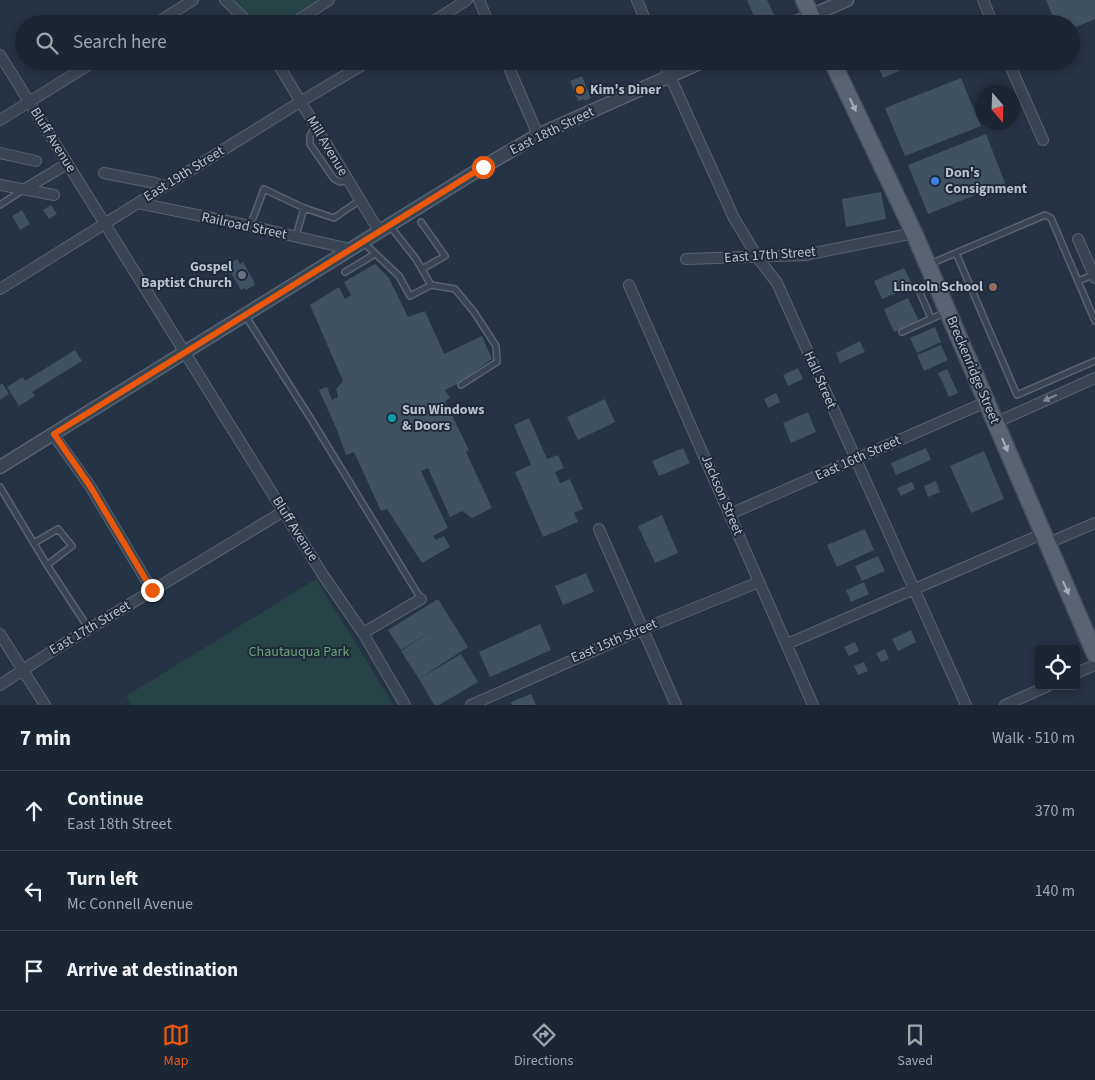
<!DOCTYPE html>
<meta charset="utf-8">
<style>
body{margin:0;font-family:"Source Sans 3",sans-serif;background:#283240;color:#f1f3f6}
.controls{position:absolute;right:15px;bottom:15px;display:grid;overflow:hidden;border-radius:5px;box-shadow:0 2px 8px #0003}
.controls button{width:45px;height:45px;display:grid;place-items:center;padding:0;border:0;border-bottom:1px solid #39434f;background:#1b2634;color:#f1f3f6;font:25px sans-serif}
.compass{position:absolute;left:975px;top:85px;width:45px;height:45px;border-radius:50%;background:#1b2634;box-shadow:0 2px 8px #0003;rotate:161deg}
.stop{position:absolute;width:15px;height:15px;margin:-11px;border:4px solid #ea580c;border-radius:50%;background:#fff}
.stop.end{background:#ea580c;border-color:#fff;box-shadow:0 1px 5px #0008}
.list{margin:0;padding:0;list-style:none}
h2{display:flex;justify-content:space-between;align-items:center;height:65px;margin:0;padding:0 20px;font-size:21px}
h2 small{font-size:16px;font-weight:400;color:#a0a5ac}
.list li{display:grid;grid-template-columns:32px 1fr auto;gap:15px;align-items:center;box-sizing:border-box;height:80px;padding:0 20px;border-top:1px solid #39434f}
.list b{display:block;font-size:19px;white-space:nowrap}
.list p{margin:0;font-size:16px;white-space:nowrap;color:#a0a5ac}
.list em{font-size:16px;font-style:normal;color:#a0a5ac}
.icon{flex:none;width:28px;height:28px;fill:none;stroke:currentColor;stroke-width:2;stroke-linecap:round;stroke-linejoin:round}
.map{position:relative;flex:none;width:1095px;height:705px;overflow:hidden}
.search{position:absolute;background:#1b2634;box-shadow:0 2px 8px #0003;left:15px;right:15px;top:15px;height:55px;display:flex;align-items:center;gap:12px;box-sizing:border-box;padding:0 18px;border-radius:28px;color:#a0a5ac;font-size:19px}
.sheet{height:305px;background:#1b2634}
nav{display:flex;justify-content:space-around;align-items:center;box-sizing:border-box;height:70px;border-top:1px solid #39434f;background:#1b2634;font-size:14px;color:#a0a5ac}
nav a{display:grid;justify-items:center;gap:2px}
nav .on{color:#ea580c}
.map>svg:first-child{display:block}
</style>
<div class="map">
<svg width="1095" height="705" viewBox="0 0 1095 705">
<rect width="100%" height="100%" fill="#243345"/>
<!-- green -->
<path fill="#264345" d="M225,0H329L292,24H250Z
M316,579L394,705H132L126,696Z"/>
<!-- building -->
<path fill="#3f5264" d="M747,0H767L774,15L757,23Z
M1046,0H1095V19L1071,29V24H1056Z
M876,61H914L915,64L883,78Z
M582,76L591,98L585,101L584,99L578,101L570,81Z
M961,78L981,126L905,156L885,108Z
M986,134L1005,183L928,214L908,165Z
M881,192L886,219L846,227L842,199Z
M51,205L57,214L49,219L43,210Z
M22,210L30,224L20,230L12,216Z
M237,259L240,264L243,262L254,281L253,282L255,285L246,290L244,288L241,290L229,270L233,268L230,264Z
M375,264L389,278L408,317L425,311L444,354L482,336L492,359L457,384L445,390L450,398L445,401L469,450L466,452L492,508L472,518L462,511L450,517L428,468L421,471L448,528L433,536L436,540L444,536L450,547L422,563L387,509L381,511L354,452L346,455L337,430L319,390L327,387L332,400L338,397L336,389L343,381L310,305L339,287L345,299L351,295L344,282Z
M904,268L913,286L882,299L874,281Z
M908,298L919,321L894,332L884,309Z
M935,327L941,342L917,353L910,338Z
M860,341L865,352L840,363L836,353Z
M941,345L948,360L924,371L917,355Z
M75,350L82,361L32,392L35,396L19,406L7,387L23,377L25,381Z
M798,368L803,379L788,386L783,375Z
M947,369L958,393L949,397L938,373Z
M2,383L9,394L0,400V385Z
M776,393L780,402L768,408L764,399Z
M605,399L615,422L578,440L567,417Z
M808,412L816,432L791,443L783,423Z
M529,418L547,459L558,455L564,468L555,472L560,483L570,479L583,509L574,513L578,522L543,537L515,472L531,465L514,425Z
M683,448L690,463L659,476L652,461Z
M926,448L931,460L896,475L891,463Z
M984,451L1004,499L971,513L950,466Z
M936,481L940,492L928,497L924,486Z
M912,482L915,489L901,496L897,488Z
M662,515L678,553L655,563L638,526Z
M865,529L874,550L837,567L827,545Z
M878,556L885,571L862,581L855,566Z
M586,573L594,592L563,605L555,586Z
M864,582L869,594L851,602L846,590Z
M438,599L468,647L419,679L401,651L438,627L401,650L388,630Z
M540,624L551,650L490,677L479,652Z
M911,630L916,642L898,651L892,639Z
M855,642L859,651L849,656L844,647Z
M885,649L889,659L881,662L876,653Z
M461,654L478,682L439,705H434L419,679Z
M864,662L868,671L858,675L854,666Z
M531,694L536,705H512L511,702Z"/>
<g fill="none" stroke-linecap="round" stroke-linejoin="round">
<defs>
<path id="service" d="M315,126L310,136V144L334,179L340,182L348,180
M0,205L23,190
M421,222L445,256L422,269
M250,226L264,189L304,208L334,218L360,200
M390,226L416,259L431,285
M296,236L304,208
M363,242L399,276L410,296L431,285L455,289L474,312L496,346L497,362L461,385
M956,253L1017,395L1095,361
M930,264L1045,215L1051,218L1095,321
M345,272L375,254
M1078,281L1093,275
M245,315L311,419L421,599
M931,318L919,290L933,284
M902,332L944,313
M0,487L47,565L89,629
M34,543L58,529L72,546L47,565"/>
<path id="minor" d="M225,0L250,24
M479,0L489,24
M637,0L647,24
M983,0L993,24
M155,24L193,0
M292,24L329,0
M429,24L467,0
M0,55L323,575L363,633L405,705
M276,61L379,231
M506,61L538,135
M663,61L734,218L758,258L777,283L966,705
M1008,61L1043,140
M0,120L95,61
M0,153L36,161
M104,173L155,183L164,187
M0,185L54,195
M25,189L67,164
M138,203L241,224L350,249
M1078,239L1095,278
M686,259L805,255L914,233
M629,285L813,705
M0,289L300,102L369,61
M995,423L1095,378
M53,434L90,486L152,590
M730,514L986,402
M599,529L676,705
M1046,544L1095,523
M363,633L421,599
M0,634L45,705
M787,644L1042,534
M1076,673L1095,665
M0,685L49,653L284,511
M471,705L643,629L759,582
M1005,705L1048,686"/>
<path id="tertiary" d="M792,24L847,0
M0,467L483,167L538,135L704,61"/>
<path id="primary" d="M804,0L815,24
M832,61L914,233L1095,654"/>
</defs>
<!-- service casing -->
<use href="#service" stroke="#576371" stroke-width="8"/>
<!-- minor casing -->
<use href="#minor" stroke="#576371" stroke-width="12"/>
<!-- tertiary casing -->
<use href="#tertiary" stroke="#576371" stroke-width="15"/>
<!-- primary casing -->
<use href="#primary" stroke="#424e5d" stroke-width="19"/>
<!-- service -->
<use href="#service" stroke="#384554" stroke-width="5"/>
<!-- minor -->
<use href="#minor" stroke="#384554" stroke-width="10"/>
<!-- tertiary -->
<use href="#tertiary" stroke="#384554" stroke-width="12"/>
<!-- primary -->
<use href="#primary" stroke="#566474" stroke-width="16"/>
</g>
<!-- one-way arrows -->
<defs><path id="oneway-solid" d="M-6-.8H1V-3.2L6.5 0L1 3.2V.8H-6Z" transform="scale(1.25)"/></defs>
<g fill="#a3aebc">
<use href="#oneway-solid" transform="translate(853 105) rotate(65)"/>
<use href="#oneway-solid" transform="translate(1005 445) rotate(67)"/>
<use href="#oneway-solid" transform="translate(1066 588) rotate(66)"/>
</g>
<use fill="#7d8997" href="#oneway-solid" transform="translate(1050 398) rotate(156)"/>
<g fill="none" stroke-linecap="round" stroke-linejoin="round">
<!-- route -->
<path stroke="#ea580c" stroke-width="6" d="M152,590L90,486L54,434L483,167"/>
</g>
<!-- markers -->
<circle fill="#e8710a" stroke="#1d2a39" stroke-width="2" cx="580" cy="90" r="5"/>
<circle fill="#3f7fe0" stroke="#1d2a39" stroke-width="2" cx="935" cy="181" r="5"/>
<circle fill="#6b7280" stroke="#1d2a39" stroke-width="2" cx="242" cy="275" r="5"/>
<circle fill="#8d6e63" stroke="#1d2a39" stroke-width="2" cx="993" cy="287" r="5"/>
<circle fill="#0f9aa8" stroke="#1d2a39" stroke-width="2" cx="392" cy="418" r="5"/>
<g text-anchor="middle" dominant-baseline="central" stroke-width="4" stroke-linejoin="round" paint-order="stroke">
<!-- poi labels -->
<g font-size="14" font-weight="bold" fill="#b6c0ce" stroke="#1d2a39" text-anchor="start">
<text x="590" y="90">Kim's Diner</text>
<text x="945" y="173">Don's<tspan x="945" dy="16">Consignment</tspan></text>
<text x="232" y="267" text-anchor="end">Gospel<tspan x="232" dy="16">Baptist Church</tspan></text>
<text x="983" y="287" text-anchor="end">Lincoln School</text>
<text x="402" y="410">Sun Windows<tspan x="402" dy="16">&amp; Doors</tspan></text>
</g>
<!-- street labels -->
<g font-size="14" fill="#b6c0ce" stroke="#1d2a39">
<text transform="translate(552 131) rotate(-26)">East 18th Street</text>
<text transform="translate(53 140) rotate(58)">Bluff Avenue</text>
<text transform="translate(327 146) rotate(59)">Mill Avenue</text>
<text transform="translate(184 174) rotate(-32)">East 19th Street</text>
<text transform="translate(244 226) rotate(12)">Railroad Street</text>
<text transform="translate(770 255) rotate(-4)">East 17th Street</text>
<text transform="translate(973 370) rotate(67)">Breckenridge Street</text>
<text transform="translate(820 380) rotate(66)">Hall Street</text>
<text transform="translate(858 458) rotate(-24)">East 16th Street</text>
<text transform="translate(722 495) rotate(67)">Jackson Street</text>
<text transform="translate(295 529) rotate(58)">Bluff Avenue</text>
<text transform="translate(90 628) rotate(-31)">East 17th Street</text>
<text transform="translate(614 641) rotate(-23)">East 15th Street</text>
</g>
<!-- park labels -->
<g font-size="14" fill="#6aa174" stroke="#1d2a39">
<text x="299" y="652">Chautauqua Park</text>
</g>
</g>
</svg>
<div class="controls">
<button><svg class="icon" aria-label="locate" viewBox="0 0 24 24"><circle cx="12" cy="12" r="6"/><path d="M12 2v4M12 18v4M2 12h4M18 12h4"/></svg></button>
</div>
<svg class="compass" viewBox="-18 -18 36 36"><path d="M0-13l5 13h-10z" fill="#e53935"/><path d="M0 13l5-13h-10z" fill="#a0a5ac"/></svg>
<div class="stop" style="left:483px;top:167px"></div>
<div class="stop end" style="left:152px;top:590px"></div>
<div class="search"><svg class="icon" aria-label="search" viewBox="0 0 24 24"><circle cx="10" cy="10" r="6"/><path d="M15 15l6 6"/></svg>Search here</div>
</div>
<section class="sheet">
<h2>7 min<small>Walk · 510 m</small></h2>
<ul class="list">
<li><svg class="icon" aria-label="ahead" viewBox="0 0 24 24"><path d="M12 20V5M6 11l6-6 6 6"/></svg><div><b>Continue</b><p>East 18th Street</p></div><em>370 m</em></li>
<li><svg class="icon" aria-label="left" viewBox="0 0 24 24"><path d="M17 20v-9H6M10 6l-5 5 5 5"/></svg><div><b>Turn left</b><p>Mc Connell Avenue</p></div><em>140 m</em></li>
<li><svg class="icon" aria-label="arrive" viewBox="0 0 24 24"><path d="M6 21V4h12l-3 4 3 4H6"/></svg><div><b>Arrive at destination</b></div></li>
</ul>
</section>
<nav>
<a class="on"><svg class="icon" aria-label="map" viewBox="0 0 24 24"><path d="M3 6l6-2 6 2 6-2v14l-6 2-6-2-6 2zM9 4v14M15 6v14"/></svg>Map</a>
<a><svg class="icon" aria-label="directions" viewBox="0 0 24 24"><path d="M12 3l9 9-9 9-9-9zM9 14v-3h6M13 9l2 2-2 2"/></svg>Directions</a>
<a><svg class="icon" aria-label="saved" viewBox="0 0 24 24"><path d="M7 4h10v16l-5-4-5 4z"/></svg>Saved</a>
</nav>
